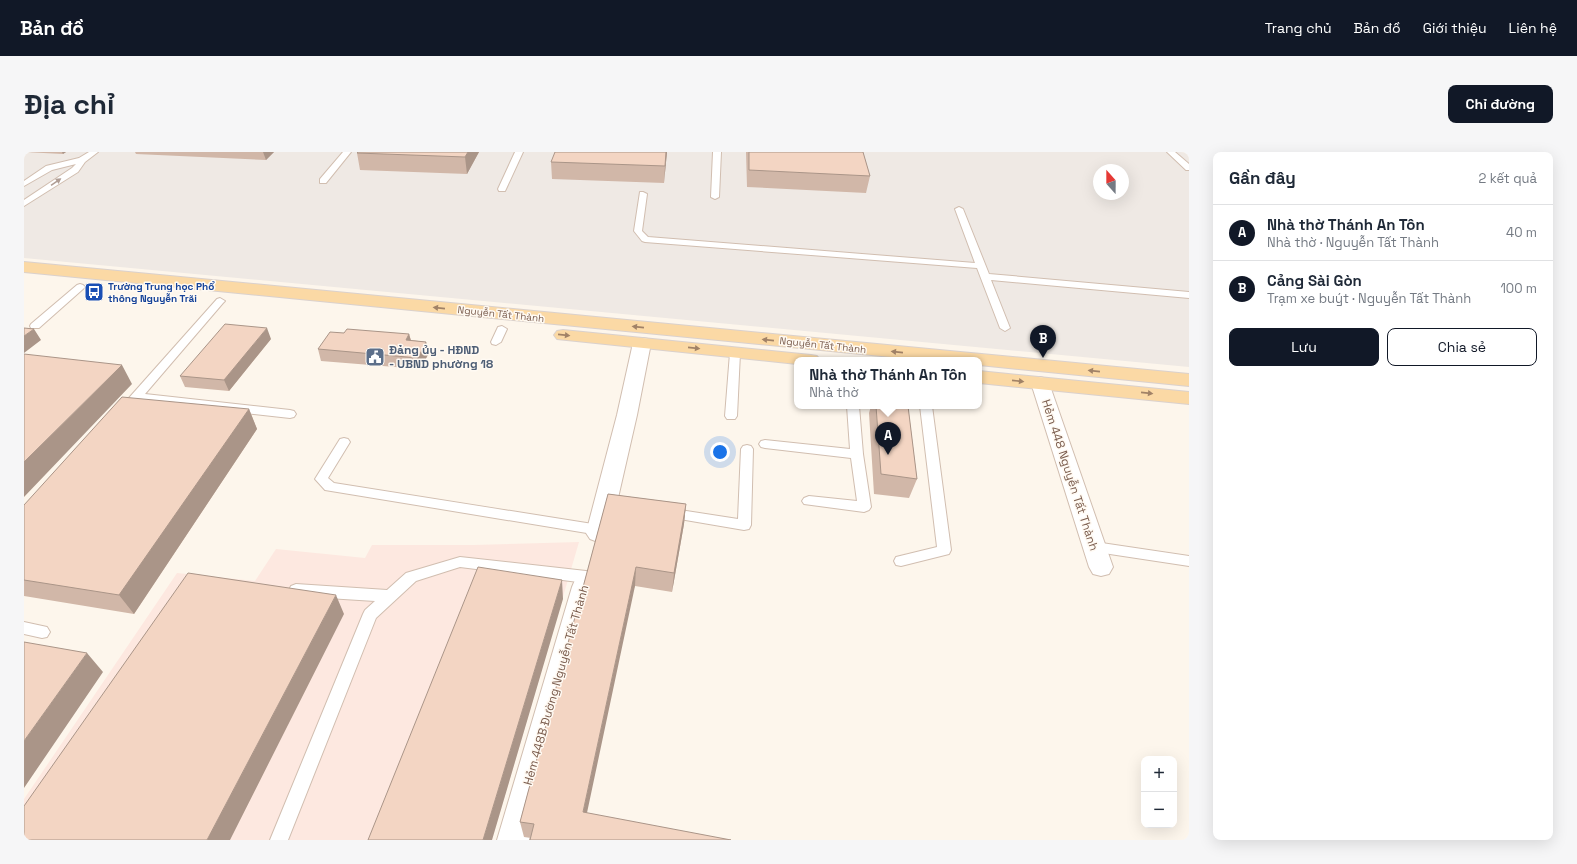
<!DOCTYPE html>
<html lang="vi">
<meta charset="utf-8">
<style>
body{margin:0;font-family:"Space Grotesk",sans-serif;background:#f6f6f7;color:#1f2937}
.controls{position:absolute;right:12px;bottom:12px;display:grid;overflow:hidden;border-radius:8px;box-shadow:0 4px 16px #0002}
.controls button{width:36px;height:36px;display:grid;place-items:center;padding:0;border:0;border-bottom:1px solid #e0e1e3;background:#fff;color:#1f2937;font:20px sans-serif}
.compass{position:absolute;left:1069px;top:12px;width:36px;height:36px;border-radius:50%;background:#fff;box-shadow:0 4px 16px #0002;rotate:339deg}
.you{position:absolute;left:696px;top:300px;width:14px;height:14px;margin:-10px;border:3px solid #fff;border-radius:50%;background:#1a73e8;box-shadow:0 0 0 6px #1a73e833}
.badge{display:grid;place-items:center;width:26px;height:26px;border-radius:50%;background:#111827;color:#fff;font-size:13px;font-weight:700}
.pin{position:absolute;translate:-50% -33px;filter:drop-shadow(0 1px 2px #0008)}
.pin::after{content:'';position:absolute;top:21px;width:14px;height:12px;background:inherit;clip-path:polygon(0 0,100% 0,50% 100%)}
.popup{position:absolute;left:770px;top:205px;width:188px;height:52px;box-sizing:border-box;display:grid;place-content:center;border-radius:8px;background:#fff;filter:drop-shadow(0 1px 3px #0005);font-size:13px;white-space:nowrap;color:#747a83}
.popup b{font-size:15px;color:#1f2937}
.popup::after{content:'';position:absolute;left:50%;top:100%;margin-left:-8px;border:8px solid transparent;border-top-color:#fff}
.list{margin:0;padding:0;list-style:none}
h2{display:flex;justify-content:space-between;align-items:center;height:52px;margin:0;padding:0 16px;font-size:17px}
h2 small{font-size:13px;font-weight:400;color:#747a83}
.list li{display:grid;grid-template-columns:26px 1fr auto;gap:12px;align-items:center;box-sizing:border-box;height:56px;padding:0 16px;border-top:1px solid #e0e1e3}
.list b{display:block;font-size:15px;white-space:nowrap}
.list p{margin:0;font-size:13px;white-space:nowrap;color:#747a83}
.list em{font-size:13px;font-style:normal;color:#747a83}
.actions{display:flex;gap:8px;padding:12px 16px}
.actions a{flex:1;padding:9px 0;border:1px solid #111827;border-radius:8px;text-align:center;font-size:14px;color:#111827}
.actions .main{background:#111827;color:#fff}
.map{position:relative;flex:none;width:1165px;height:688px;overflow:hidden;border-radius:8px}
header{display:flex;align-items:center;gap:24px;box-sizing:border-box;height:56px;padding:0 20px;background:#111827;color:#fff}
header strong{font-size:19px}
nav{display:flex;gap:22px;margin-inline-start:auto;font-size:14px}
.intro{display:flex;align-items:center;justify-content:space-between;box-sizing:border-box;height:96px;padding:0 24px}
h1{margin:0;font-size:28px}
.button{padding:10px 18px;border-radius:8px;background:#111827;color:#fff;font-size:14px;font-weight:700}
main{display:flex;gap:24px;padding:0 24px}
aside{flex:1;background:#fff;border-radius:8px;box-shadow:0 4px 16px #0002}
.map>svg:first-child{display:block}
</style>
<header>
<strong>Bản đồ</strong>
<nav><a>Trang chủ</a><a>Bản đồ</a><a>Giới thiệu</a><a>Liên hệ</a></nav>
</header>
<div class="intro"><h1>Địa chỉ</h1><a class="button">Chỉ đường</a></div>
<main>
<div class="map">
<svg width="1165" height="688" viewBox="0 0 1165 688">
<rect width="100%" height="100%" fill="#fdf6ec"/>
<!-- commercial -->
<path fill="#fde8e0" d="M555,390L468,688H0V647L153,421L231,429L252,397L341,406L348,393H450Z"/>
<!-- industrial -->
<path fill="#efe9e4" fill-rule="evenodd" d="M0,0H1165V215L0,106ZM1075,18H1099V42H1075Z"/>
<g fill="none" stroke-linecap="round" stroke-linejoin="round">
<defs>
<path id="lane" d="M65,0H74L61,10L54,20L0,54V48L48,16L52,12L28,18L0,34V29L22,14L55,6Z
M319,0H327L302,31H296V27Z
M491,0H499L482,37L481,39H475L474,37Z
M689,0H697L695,45L691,47L687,45Z
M1143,0H1151L1165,12V18H1162Z
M616,40H619L623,42L618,79L624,85L951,111L931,57L935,55L939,57L965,122L1165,140V146L967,128L986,176L981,179L976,176L953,116L621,90L618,89L610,79Z
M56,132L59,133L61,135L59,137L15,176H7L6,174L7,172L53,133Z
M196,146L201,149L199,151L121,242L266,258L270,259L272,262L270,265L266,266L115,249L104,262H96L94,259L96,256L193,147Z
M478,174L483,177L477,190L472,193L468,192L467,190L474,175Z
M711,198L716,201L713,264L711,267H703L701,264L706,201Z
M823,254H835L839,302L847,355L845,358L840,360L780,352L778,349L780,346L785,344L833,349L827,306L741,296L737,295L735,292L737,289L741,288L826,297Z
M896,254H908L927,398L925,402L877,414L872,413L870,409L872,405L913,395Z
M320,286L324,287L326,290L304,326L310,331L575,373L580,374L582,378L580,382L575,383L301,338L291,327L316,287Z
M723,293L727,294L729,297L727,373L725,377L720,378L638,364L636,361L638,358L643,356L714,367L717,297L719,294Z
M1071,390L1165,404V414L1066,399L1064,395L1066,391Z
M436,405L562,419L567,421L569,425L567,429L562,431L436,415L392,429L352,466L264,688H246L339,462L341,458L351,449L272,444L267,442L265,438L267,434L272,432L363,438L382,421Z
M0,470L23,475L26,480L23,485L18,486L0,482Z"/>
<path id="street" d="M618,186L624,187L627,191L613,263L586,381L582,387L574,390L566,387L562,381L593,263L609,191L612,187Z
M1016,225L1023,227L1025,231L1089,415L1085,422L1077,424L1069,422L1065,415L1007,231L1009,227Z
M560,425L569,428L572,435L505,688H473L548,435L551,428Z"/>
<path id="primary" d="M0,110L1165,222V234L955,213V208H898L0,120Z
M539,178L787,203L793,204L796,208H773V212L533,187L530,183L533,179Z
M955,219L1165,240V252L955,231Z"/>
</defs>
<!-- lane casing -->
<use href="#lane" stroke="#d1beb0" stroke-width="2"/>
<!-- street casing -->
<use href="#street" stroke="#d1beb0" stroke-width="2"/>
<!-- primary casing -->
<use href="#primary" stroke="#dad1cd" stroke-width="2"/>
<!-- lane -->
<use href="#lane" fill="#fff" fill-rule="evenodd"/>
<!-- street -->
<use href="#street" fill="#fff" fill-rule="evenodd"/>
<!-- primary -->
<use href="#primary" fill="#fbd9a5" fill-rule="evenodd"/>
</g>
<!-- wall -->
<path fill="#d1b7a8" d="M0,0H42L39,2Z
M111,0H250L242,8L112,2Z
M334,0H455L443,22L336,18L333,1Z
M643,0L640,31L528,27L527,10Z
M722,0H839L846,24L842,41L723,35Z
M320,181L385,182L387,188L402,190L405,201L396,217L297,209L294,197Z
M247,187L205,239L161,235L156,224Z
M847,254H884L893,327L885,346L850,342L845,261Z
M225,257L233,277L110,462L0,444V353Z
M584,342L662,352L660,372L648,440L611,434L507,686L500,685L496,670Z"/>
<!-- shaded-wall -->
<path fill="#aa9588" d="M38,0H42L39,2Z
M239,0H250L242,8Z
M444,0H455L443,22L441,5Z
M642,0H643L640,31L641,14Z
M243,176L247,187L205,239L200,228Z
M10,177L17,188L0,201V184Z
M385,182L388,193L382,188Z
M402,190L405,201L396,217L394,206Z
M98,213L108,232L0,345V310Z
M225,257L233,277L110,462L95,443Z
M662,352L660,372L648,440L650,421Z
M612,415L611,434L560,675L559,660Z
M538,428L539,447L468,688H459Z
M312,443L320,462L206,688H183Z
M63,501L79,520L0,636V589Z"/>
<!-- building -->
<path fill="#f3d5c3" stroke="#aa9588" d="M334,0H444L441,5L333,1Z
M531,0H642L641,14L527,10Z
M725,0H839L846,24L725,18Z
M201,172L243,176L200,228L156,224Z
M0,176L10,177L0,184Z
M323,177L385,182L382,188L402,190L394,206L294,197L306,180L320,181Z
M0,202L98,213L0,310Z
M98,245L225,257L95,443L0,428V353Z
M852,254H884L893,327L857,322Z
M584,342L662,352L650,421L612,415L559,660L707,688H506L510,672L496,670Z
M454,415L538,428L459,688H344Z
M164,421L312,443L183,688H0V654Z
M0,490L63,501L0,589Z"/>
<!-- one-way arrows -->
<defs><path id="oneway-solid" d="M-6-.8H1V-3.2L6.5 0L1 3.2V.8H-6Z"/></defs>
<use fill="#af9d94" href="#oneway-solid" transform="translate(32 30) rotate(-34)"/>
<g fill="#a18267">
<use href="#oneway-solid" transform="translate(415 156) rotate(-174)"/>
<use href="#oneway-solid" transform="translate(614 175) rotate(-174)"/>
<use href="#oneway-solid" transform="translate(540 183) rotate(6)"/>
<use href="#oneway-solid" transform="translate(744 188) rotate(-174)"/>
<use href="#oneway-solid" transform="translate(670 196) rotate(6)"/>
<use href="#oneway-solid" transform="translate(873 200) rotate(-174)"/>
<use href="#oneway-solid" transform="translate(1070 219) rotate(-174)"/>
<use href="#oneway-solid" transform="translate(994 229) rotate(6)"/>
<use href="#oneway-solid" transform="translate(1123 241) rotate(6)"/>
</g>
<!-- icons -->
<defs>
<symbol id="bus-square" viewBox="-11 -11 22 22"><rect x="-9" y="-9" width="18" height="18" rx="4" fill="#1a4fb4" stroke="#fffaf3"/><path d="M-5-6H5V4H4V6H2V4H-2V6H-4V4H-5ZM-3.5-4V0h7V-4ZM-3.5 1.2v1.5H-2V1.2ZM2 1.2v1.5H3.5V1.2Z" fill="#fff"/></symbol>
<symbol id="civic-square" viewBox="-11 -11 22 22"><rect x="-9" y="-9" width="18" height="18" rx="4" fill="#5c6f8a" stroke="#fffaf3"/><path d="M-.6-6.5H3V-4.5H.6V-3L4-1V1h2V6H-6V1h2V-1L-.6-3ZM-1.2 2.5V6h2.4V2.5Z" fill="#fff"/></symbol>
</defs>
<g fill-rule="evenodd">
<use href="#bus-square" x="59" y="129" width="22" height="22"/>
<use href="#civic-square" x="340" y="194" width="22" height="22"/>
</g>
<g text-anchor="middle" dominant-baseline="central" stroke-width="3" stroke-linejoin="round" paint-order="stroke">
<!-- far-transit labels -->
<g font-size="10" font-weight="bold" fill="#164399" stroke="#fffaf3" text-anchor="start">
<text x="84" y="134">Trường Trung học Phổ<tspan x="84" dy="12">thông Nguyễn Trãi</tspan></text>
</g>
<!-- far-street labels -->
<g font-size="10" fill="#7a5c4d" stroke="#fffaf3">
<text transform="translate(477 162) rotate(6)">Nguyễn Tất Thành</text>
<text transform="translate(799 193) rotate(6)">Nguyễn Tất Thành</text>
</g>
<!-- service labels -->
<g font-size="12" font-weight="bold" fill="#4e5e75" stroke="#fffaf3" text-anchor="start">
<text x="365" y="198">Đảng ủy - HĐND<tspan x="365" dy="14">- UBND phường 18</tspan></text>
</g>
<!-- street labels -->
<g font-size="12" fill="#7a5c4d" stroke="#fffaf3">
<text transform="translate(1046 323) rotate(72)">Hẻm 448 Nguyễn Tất Thành</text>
<text transform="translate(532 533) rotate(-74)">Hẻm 448B Đường Nguyễn Tất Thành</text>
</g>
</g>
</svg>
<div class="controls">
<button>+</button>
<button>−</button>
</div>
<svg class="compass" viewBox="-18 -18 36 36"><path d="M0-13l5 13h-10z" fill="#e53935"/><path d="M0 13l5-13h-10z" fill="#747a83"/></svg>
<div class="you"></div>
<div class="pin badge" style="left:864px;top:303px">A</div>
<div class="popup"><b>Nhà thờ Thánh An Tôn</b>Nhà thờ</div>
<div class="pin badge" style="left:1019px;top:206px">B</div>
</div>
<aside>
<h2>Gần đây<small>2 kết quả</small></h2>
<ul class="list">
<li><span class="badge">A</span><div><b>Nhà thờ Thánh An Tôn</b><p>Nhà thờ · Nguyễn Tất Thành</p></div><em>40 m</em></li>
<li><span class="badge">B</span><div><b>Cảng Sài Gòn</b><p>Trạm xe buýt · Nguyễn Tất Thành</p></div><em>100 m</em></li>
</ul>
<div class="actions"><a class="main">Lưu</a><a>Chia sẻ</a></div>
</aside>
</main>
